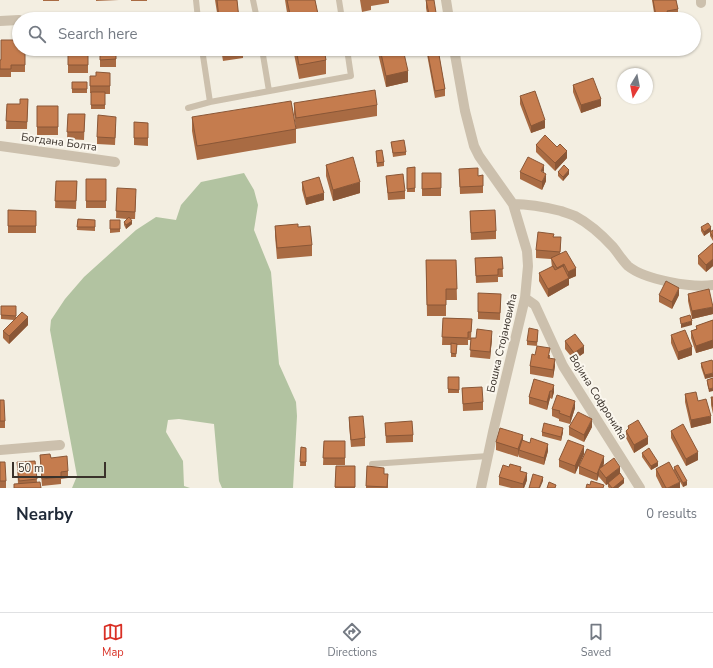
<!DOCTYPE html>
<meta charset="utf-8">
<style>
body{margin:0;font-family:"Nunito Sans",sans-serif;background:#f2f2f3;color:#1f2937}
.compass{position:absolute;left:617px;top:68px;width:36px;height:36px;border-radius:50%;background:#fff;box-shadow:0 1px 3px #0004;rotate:190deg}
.scale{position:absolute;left:12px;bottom:10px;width:94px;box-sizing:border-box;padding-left:4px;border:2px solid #3a322b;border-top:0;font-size:11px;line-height:14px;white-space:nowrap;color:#3a322b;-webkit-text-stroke:3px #fbf7ee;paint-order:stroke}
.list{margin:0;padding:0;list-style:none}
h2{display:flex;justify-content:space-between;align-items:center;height:52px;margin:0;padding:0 16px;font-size:17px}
h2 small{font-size:13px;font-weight:400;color:#747a83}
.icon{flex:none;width:22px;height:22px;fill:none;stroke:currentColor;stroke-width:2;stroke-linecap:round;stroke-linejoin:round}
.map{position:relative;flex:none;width:713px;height:488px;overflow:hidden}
.search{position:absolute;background:#fff;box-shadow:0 1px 3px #0004;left:12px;right:12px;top:12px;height:44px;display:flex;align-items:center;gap:10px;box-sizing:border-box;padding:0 14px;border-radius:22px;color:#747a83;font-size:15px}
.sheet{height:124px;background:#fff}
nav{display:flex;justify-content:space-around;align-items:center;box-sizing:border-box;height:56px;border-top:1px solid #e0e1e3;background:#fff;font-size:11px;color:#747a83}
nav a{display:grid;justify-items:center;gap:2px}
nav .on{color:#d93025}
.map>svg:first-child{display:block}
</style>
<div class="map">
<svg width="713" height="488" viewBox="0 0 713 488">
<rect width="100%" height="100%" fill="#f3eee1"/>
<!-- green -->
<path fill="#b2c3a1" d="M244,173L254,190L258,205L254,230L271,272L279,364L296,402L297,416L293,488H222L219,481L214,424L179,419L168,420L166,432L183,461L184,486L190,488H72L77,476L50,330L51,320L65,299L84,277L136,230L156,217L176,220L181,205L201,182Z"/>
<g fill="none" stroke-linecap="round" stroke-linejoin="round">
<!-- lane -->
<path stroke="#ccc0ad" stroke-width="6" d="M196,0L198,19
M253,0L257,19
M339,0L342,19
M202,49L210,102
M262,49L269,91
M188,108L210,102L351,76L347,49
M372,464L488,456"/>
<!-- street -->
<path stroke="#ccc0ad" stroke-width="10" d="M446,0L449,19
M701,0V3
M93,19L136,18
M0,21L19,20
M454,49L465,111L474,146L479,156L513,204L527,251L528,266L525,298L493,432L481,488
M0,146L115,162
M513,204C530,204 545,207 561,211C566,213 571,214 575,216C590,224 602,235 613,247C618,253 622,260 628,266C645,280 692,288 713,285
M525,298L535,305L563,366L640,488
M0,450L60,445"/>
</g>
<!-- wall -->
<path fill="#a96b43" d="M43,0H59V1H43Z
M96,0H119L96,1Z
M131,0H147V1H131Z
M215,0H237L239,19H218Z
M285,0H315L319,19H288Z
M360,0H389V3L371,6V10L362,12Z
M426,0L437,19H428L426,8Z
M652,0H676L678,9V16L668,18V19H655Z
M25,49V72H11V77H0V60Z
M68,49H88V73H68Z
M100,49H116V67H100Z
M221,49H243V58L223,61Z
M293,49H324L326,60V74L299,79Z
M377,49H403L408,82L386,87Z
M426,49H438L445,89V96L435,98Z
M110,73V94H105V109H91V93H90V76H96Z
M72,82H87V93H72Z
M573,85L601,106L581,113L573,92Z
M520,96L545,128L531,133L520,104Z
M28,99L27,129H6L7,104H20Z
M294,103L377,105V116L296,129L294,114Z
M37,106H58V135H37Z
M68,114H85L84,140L67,139Z
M192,117L296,129V143L197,160L192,131Z
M134,122L148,123V146L134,145Z
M116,124L115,145L97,144V137Z
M391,142L406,152V155L393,157Z
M536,145L557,147L567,158L555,171L536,152Z
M376,151L384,162V166L377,167Z
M326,165L360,193L333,201L326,176Z
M415,167V192H407V168Z
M459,169L478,176L483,175V193L460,194Z
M520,172L546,181L542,190L520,179Z
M558,172L569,174L563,181L558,176Z
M422,173H441V196H422Z
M386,176L405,191V199L388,200Z
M86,179H106V208H86Z
M56,181H77L76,209L55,208Z
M302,182L324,200L306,205L302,190Z
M117,188L136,196L135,219H131L132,224L126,229L124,225V222L127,219L116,218Z
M8,210L36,211V233H8Z
M470,211L496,231V239L471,240Z
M78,219L95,220V231L77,230Z
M110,220H120V232L110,233Z
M275,226L298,227L312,245V256L277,259L275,236Z
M701,227L711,231L704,236L701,231Z
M713,230V241L710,236V232Z
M554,237L561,245L560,254L576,276L569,279V285L548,297L539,281V273L552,267L551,259L536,258V250Z
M713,243V266L706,272L698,264V256Z
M502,257L503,277H498V282L476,283L475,258Z
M426,260H456L457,300H446V316H427Z
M501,294L500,320L478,319V312Z
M688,294L713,314L692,319L688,301Z
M659,295H679L672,309L659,302Z
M1,306H16V318L28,325L9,344L3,338V331L14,320L1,319Z
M443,318L472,319L471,338H492L490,359L470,357L471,340H468V345H457L456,357H451V345H442Z
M713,320V348L696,353L691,338V331L696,329V326Z
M538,333L537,346L527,345V341Z
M671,335L692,355L678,360L671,343Z
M565,341L584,353L574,360L565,349Z
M535,355H550V358L555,366L553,378L530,374V366Z
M713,362L705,379L701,367V363Z
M448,377H459V393H448Z
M713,378L709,392L707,383V380Z
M534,379L554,392L552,399L550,398L547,410L529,404V397Z
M462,388L483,402V410L463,411Z
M685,394L698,401L711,423L691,428L685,402Z
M711,397H713V414L711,405Z
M0,400L5,421V428H0Z
M575,408L570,424L559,421V419L552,416V409Z
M349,417L365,438V446L351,447L349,425Z
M385,423L413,435V442L386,443Z
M628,426L648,444L634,453L626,438V431L628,429Z
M569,427H592L584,442L569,435Z
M671,431L698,460L686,466L671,438Z
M542,432H563L561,441L542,436Z
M324,441H345V465H323Z
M523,441L548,451L544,465L519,457V454L518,457L496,450V442Z
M301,447L306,448V466H300Z
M642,453L658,466L651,470L642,457Z
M584,454L575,474L559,467V460Z
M40,455L51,458L68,471V478L61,479V484L42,486L40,462Z
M35,461L37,482L41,488H14V484H18L17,462Z
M0,462L6,481V488H0Z
M604,463L603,467L620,474L624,483L618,488H609L608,487V484L606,485L599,477V475L597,481L579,474V466Z
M336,466H355V488H335Z
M367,466L384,474H388V488H366Z
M674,467L687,485L683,487L674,471Z
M656,469L680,488H662L656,476Z
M521,471L527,480L524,488H511L499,485V477Z"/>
<!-- shaded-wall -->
<path fill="#8a5737" d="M408,71V82L386,87V76Z
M601,99V106L581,113V105Z
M545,120V128L531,133V126Z
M567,151V158L555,171V163Z
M544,165V172L541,171Z
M569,170V174L563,181V177Z
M546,174V181L542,190V182Z
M360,182V193L333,201V190Z
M324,193V200L306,205V198Z
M132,221V224L126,229V225Z
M711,227V231L704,236V232Z
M713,259V266L706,272V265Z
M564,264V272L557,276V268Z
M576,268V276L569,279V285L548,297V289L568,278V272Z
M679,288V295L672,309V302Z
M713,307V314L692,319V311Z
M28,317V325L9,344V336Z
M692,321V325L681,328V324Z
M492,331V338L490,359V352Z
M713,340V348L696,353V346Z
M584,346V353L574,360V353Z
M692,347V355L678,360V352Z
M555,359V366L553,378V370Z
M713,373V377L705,379V375Z
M554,385V392L552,399V391Z
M713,388V391L709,392V389Z
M550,391V398L547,410V402Z
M575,401V408L570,424V417Z
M711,416V423L691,428V420Z
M592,419V427L584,442V435Z
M563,428V432L561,441V437Z
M523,435V442L519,450L518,457V449Z
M648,437V444L634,453V445Z
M548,444V451L544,465V458Z
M584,446V454L575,474V466Z
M698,452V460L686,466V459Z
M604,456V463L601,471L599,469V475L597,481V474Z
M658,462V466L651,470V466Z
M620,467V475L608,483V484L606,485V478Z
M527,473V480L524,488H523V484Z
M543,477V481L540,488H539Z
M624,479V483L618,488H613Z
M687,481V485L683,487V483Z
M680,482V488H668Z"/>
<!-- building -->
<path fill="#c57c4e" stroke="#8a5737" d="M217,0H237L239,19H219Z
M287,0H315L319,19H291Z
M426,0H434L437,19H430Z
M653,0H676L678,9L667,11L668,14L656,16Z
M1,40H19V49H25V65H11V69H0V60H1Z
M68,49H88V65H68Z
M100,49H116V59L100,60Z
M296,49H324L326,60L299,65Z
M380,49H403L408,71L386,76Z
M427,49H438L445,89L435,91Z
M96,72L110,73V86H90V76H96Z
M593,78L601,99L581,105L573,85Z
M72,82H87V89H72Z
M375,90L377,105L296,118L294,103Z
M535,91L545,120L531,126L520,96Z
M91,92H105V105H91Z
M20,99H28L27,122L6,121L7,104H20Z
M291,101L296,129L197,146L192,117Z
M37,106H58V127H37Z
M68,114H85L84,132H67Z
M98,115L116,117L115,138L97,137Z
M134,122L148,123V138H134Z
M545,135L557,147L560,144L567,151L555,163L536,145Z
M404,140L406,152L393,153L391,142Z
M382,150L384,162L377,163L376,151Z
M353,157L360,182L333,190L326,165Z
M528,157L544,165L541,171L546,174L542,182L520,172Z
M564,165L569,170L563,177L558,172Z
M415,167V188L407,189V168Z
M478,168V176L483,175V186L460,187L459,169Z
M422,173H441V188L422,189Z
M403,174L405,191L388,193L386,176Z
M319,177L324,193L306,198L302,182Z
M86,179H106V201H86Z
M56,181H77L76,201H55Z
M117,188L136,189L135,212L116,211Z
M8,210L36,211V226H8Z
M495,210L496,231L471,233L470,211Z
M129,217L132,221L126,225L124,222Z
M78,219L95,220V227H77Z
M110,220H120V229H110Z
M708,223L711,227L704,232L701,227Z
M298,224V227L310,226L312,245L277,248L275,226Z
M713,230V237L710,232Z
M538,232L554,234L553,237H561L560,252L536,250Z
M713,243V259L706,265L698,256Z
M566,251L576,268L568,272L564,264L557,268L551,258Z
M502,257L503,269H498V275L476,276L475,258Z
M426,260H456L457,289H446V305H427Z
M553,266L555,270L563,266L569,278L548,289L539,273Z
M666,281L679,288L672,302L659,295Z
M709,289L713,307L692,311L688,294Z
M478,293L501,294L500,313L478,312Z
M1,306H16V316L1,315Z
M22,312L28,317L9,336L3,331Z
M690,315L692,321L681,324L680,318Z
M443,318L472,319L471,332H468V338L442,337Z
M713,320V340L696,346L691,331L697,329L696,326Z
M529,328L538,330L537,342L527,341Z
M477,329L492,331L490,352L470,350L471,338H476Z
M685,330L692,347L678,352L671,335Z
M575,334L584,346L574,353L565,341Z
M451,343L457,344L456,354L451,353Z
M537,346L550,348L548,358L555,359L553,370L530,366L532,354L535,355Z
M712,360L713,362V373L705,375L701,363Z
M448,377H459V390L448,389Z
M713,378V388L709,389L707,380Z
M534,379L554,385L552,391H550L547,402L529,397Z
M482,387L483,402L463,404L462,388Z
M696,392L698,401L706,399L711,416L691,420L685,394Z
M557,395L575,401L570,417L559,413L560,411L552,409Z
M711,397H713V407Z
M0,400H4L5,421H0Z
M578,412L592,419L584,435L569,427Z
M363,416L365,438L351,440L349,417Z
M638,420L648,437L634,445L626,431L629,428L628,426Z
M412,421L413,435L386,436L385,423Z
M544,423L563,428L561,437L542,432Z
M683,424L698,452L686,459L671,431Z
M500,428L523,435L518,449L496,442Z
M531,438L548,444L544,458L519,450L522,440L530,443Z
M568,440L584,446L575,466L559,460Z
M324,441H345V458H323Z
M301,447L306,448V462H300Z
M649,448L658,462L651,466L642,453Z
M587,449L604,456L597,474L579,466Z
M50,454L51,458L67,456L68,471L61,472V477L42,479L40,455Z
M614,458L620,467L606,478L599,469Z
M35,461L37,479L19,481L17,462Z
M0,462H5L6,481H0Z
M669,462L680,482L668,488H666L656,469Z
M510,464L521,467L520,471L527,473L523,484L499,477L503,465L509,467Z
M678,465L687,481L683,483L674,467Z
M336,466H355V487H335Z
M367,466L384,468V474H388L387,487L366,486Z
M620,473L624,479L613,488H612L608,483Z
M533,474L543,477L539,488H529Z
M591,481L604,485L603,488H586L587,484L590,485Z
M40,482L41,488H14V484Z
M549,482L556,485L555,488H547Z"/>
<g text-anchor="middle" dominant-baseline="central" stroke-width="4" stroke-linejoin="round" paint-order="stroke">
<!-- street labels -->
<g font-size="11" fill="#3a322b" stroke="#fbf7ee">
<text transform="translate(59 142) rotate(8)">Богдана Болта</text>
<text transform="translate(502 343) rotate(-77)">Бошка Стојановића</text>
<text transform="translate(598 397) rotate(58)">Војина Софронића</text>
</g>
</g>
</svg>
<svg class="compass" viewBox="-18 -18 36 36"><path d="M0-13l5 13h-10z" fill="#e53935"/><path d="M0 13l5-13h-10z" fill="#747a83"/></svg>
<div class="scale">50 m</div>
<div class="search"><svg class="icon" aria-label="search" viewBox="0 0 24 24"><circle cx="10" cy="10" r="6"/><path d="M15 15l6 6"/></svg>Search here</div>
</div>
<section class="sheet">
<h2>Nearby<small>0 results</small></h2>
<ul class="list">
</ul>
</section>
<nav>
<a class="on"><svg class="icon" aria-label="map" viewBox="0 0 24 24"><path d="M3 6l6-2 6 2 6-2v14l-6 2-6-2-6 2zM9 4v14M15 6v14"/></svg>Map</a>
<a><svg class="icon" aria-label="directions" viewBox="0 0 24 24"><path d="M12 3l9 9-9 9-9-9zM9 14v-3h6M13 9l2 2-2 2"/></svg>Directions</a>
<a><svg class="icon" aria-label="saved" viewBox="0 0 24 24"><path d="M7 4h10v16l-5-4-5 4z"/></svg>Saved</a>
</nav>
